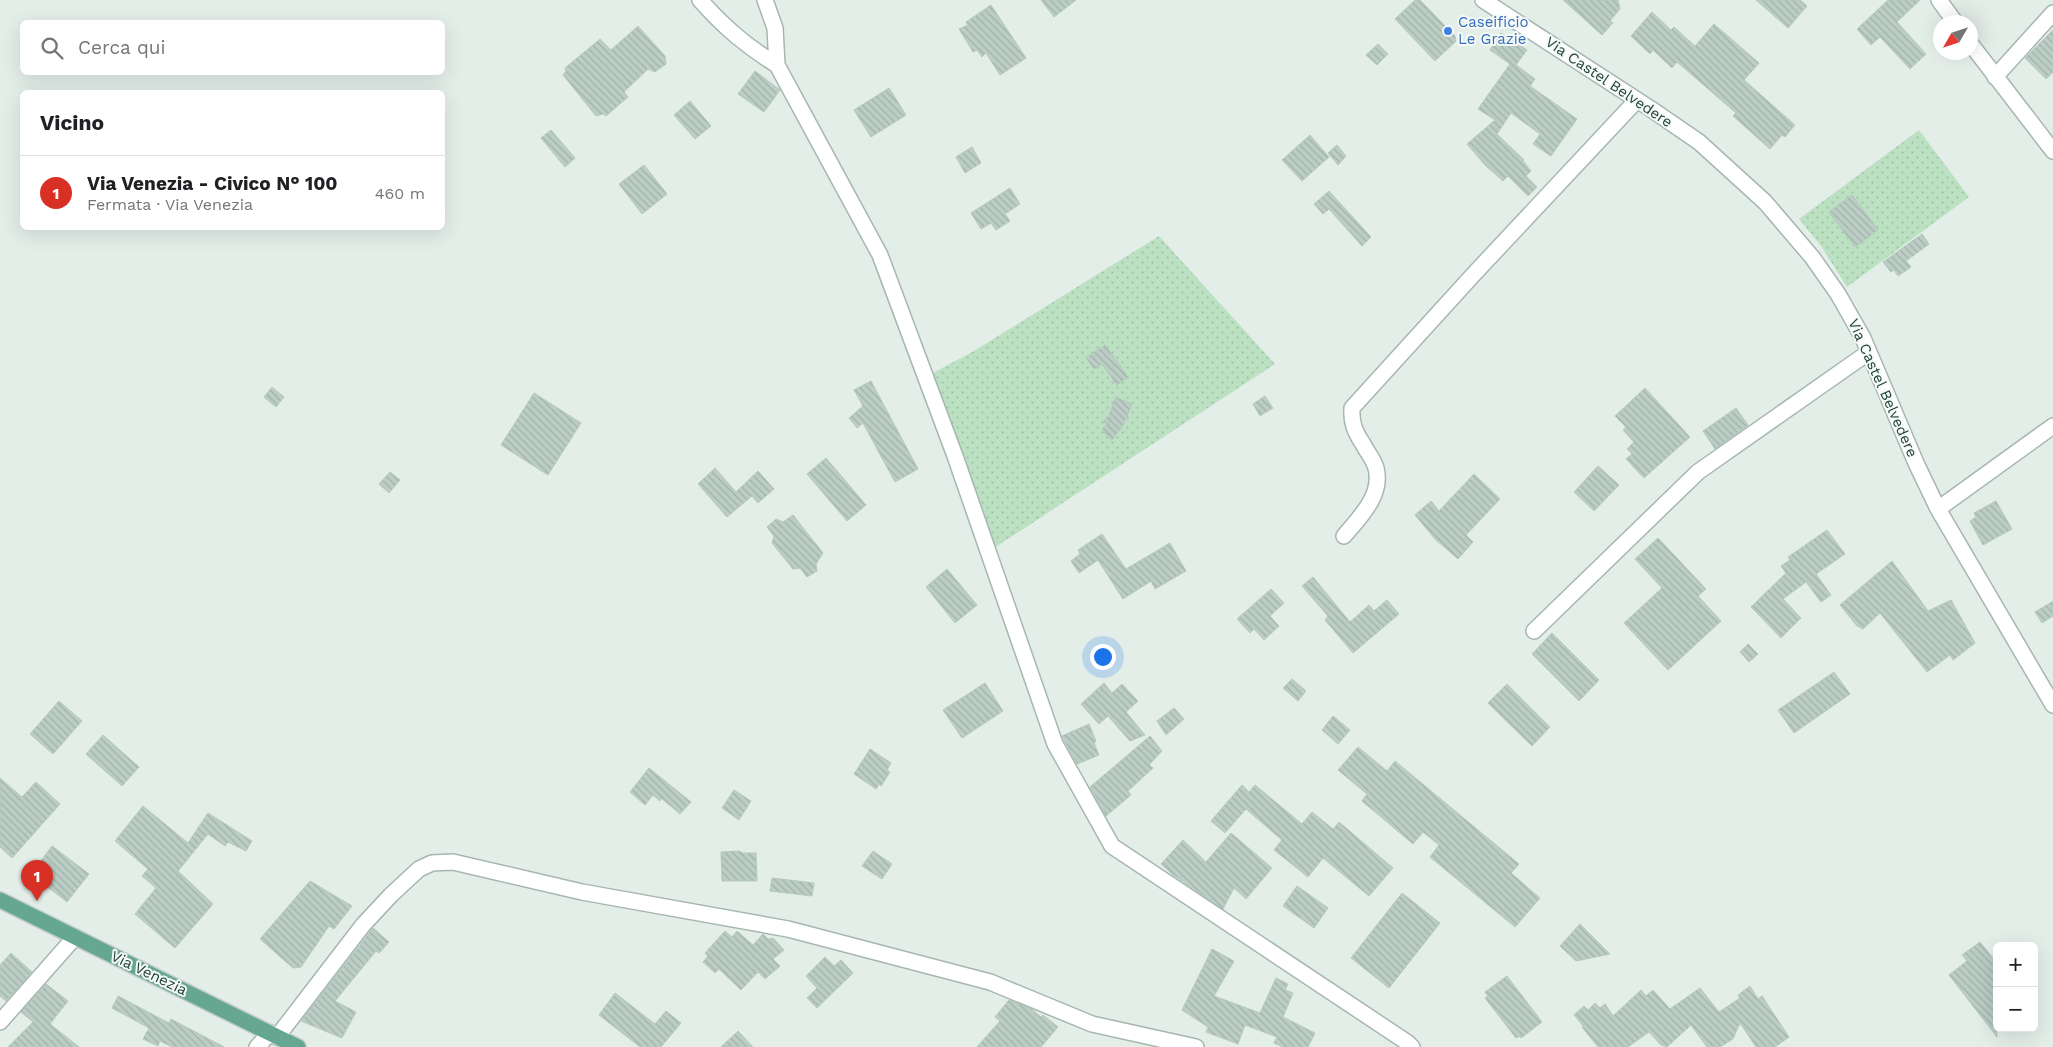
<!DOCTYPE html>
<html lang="it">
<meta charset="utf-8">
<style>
body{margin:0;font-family:"Work Sans",sans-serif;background:#f2f2f2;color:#202124}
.controls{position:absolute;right:15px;bottom:15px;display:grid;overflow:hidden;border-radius:8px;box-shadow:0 5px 20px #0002}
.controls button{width:45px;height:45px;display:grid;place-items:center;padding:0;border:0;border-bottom:1px solid #e0e0e0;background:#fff;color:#202124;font:25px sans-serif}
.compass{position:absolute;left:1933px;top:15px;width:45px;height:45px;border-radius:50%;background:#fff;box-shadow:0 5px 20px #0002;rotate:231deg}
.you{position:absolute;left:1102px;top:656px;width:18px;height:18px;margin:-12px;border:4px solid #fff;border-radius:50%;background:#1a73e8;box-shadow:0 0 0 8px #1a73e833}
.badge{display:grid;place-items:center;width:32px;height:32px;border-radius:50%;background:#d93025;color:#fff;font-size:16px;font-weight:700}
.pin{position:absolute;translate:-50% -41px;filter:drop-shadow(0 1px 2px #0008)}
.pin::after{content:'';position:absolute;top:26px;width:18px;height:15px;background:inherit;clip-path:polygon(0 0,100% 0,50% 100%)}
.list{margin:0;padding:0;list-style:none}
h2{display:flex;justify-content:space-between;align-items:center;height:65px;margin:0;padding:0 20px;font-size:21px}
h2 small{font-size:16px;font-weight:400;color:#757577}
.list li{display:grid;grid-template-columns:32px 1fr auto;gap:15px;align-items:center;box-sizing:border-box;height:75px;padding:0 20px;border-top:1px solid #e0e0e0}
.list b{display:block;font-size:19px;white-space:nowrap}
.list p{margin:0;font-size:16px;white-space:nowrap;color:#757577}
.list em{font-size:16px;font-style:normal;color:#757577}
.icon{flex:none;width:28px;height:28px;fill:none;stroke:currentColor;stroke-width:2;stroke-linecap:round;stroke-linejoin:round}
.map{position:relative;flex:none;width:2053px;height:1047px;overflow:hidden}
.search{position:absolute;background:#fff;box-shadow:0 5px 20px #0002;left:20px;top:20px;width:425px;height:55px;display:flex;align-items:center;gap:12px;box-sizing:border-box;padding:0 18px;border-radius:8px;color:#757577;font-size:19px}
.panel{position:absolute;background:#fff;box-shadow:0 5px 20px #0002;left:20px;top:90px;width:425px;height:140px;border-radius:8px}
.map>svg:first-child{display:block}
</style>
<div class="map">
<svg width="2053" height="1047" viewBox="0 0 2053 1047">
<defs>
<pattern id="grass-dots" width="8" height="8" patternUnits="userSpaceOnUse" patternTransform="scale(1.25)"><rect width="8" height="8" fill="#bbe1c2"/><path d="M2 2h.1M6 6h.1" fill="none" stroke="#a0c2a7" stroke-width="1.8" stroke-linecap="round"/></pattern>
<pattern id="building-back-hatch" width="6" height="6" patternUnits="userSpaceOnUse" patternTransform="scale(1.25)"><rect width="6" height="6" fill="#bbcdc4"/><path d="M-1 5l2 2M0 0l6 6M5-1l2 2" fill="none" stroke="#a0b1a9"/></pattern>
</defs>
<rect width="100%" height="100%" fill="#e4eee9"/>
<!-- grass -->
<path fill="url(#grass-dots)" d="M1919,130L1969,197L1847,287L1821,246L1799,219Z
M1159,236L1275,364L991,550L929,375L974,351Z"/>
<!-- building -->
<path fill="url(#building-back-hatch)" stroke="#b5c9bf" d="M1041,0H1076L1054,17Z
M1415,0H1420L1455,36L1456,41L1435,61L1395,19Z
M1563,0H1618L1620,9L1610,21L1613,23L1602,35Z
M1756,0H1800L1807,6L1788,28Z
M1888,0H1920L1897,22L1926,54L1910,69L1880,37L1871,45L1857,29Z
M991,5L1026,58L1000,75L986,53L982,57L977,50L973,52L959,29L968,25L966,22Z
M1652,12L1671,30L1674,27L1695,46L1714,24L1759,63L1744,80L1795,125L1785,137L1782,135L1770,149L1733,116L1736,113L1677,62L1672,68L1653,50L1650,54L1631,36Z
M638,26L665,56L666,64L655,72L648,69L624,92L628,97L606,116L603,114L596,116L563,75L566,71L565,68L600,39L611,50Z
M2053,30V72L2046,79L2025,58Z
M1501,33L1527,50L1516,65L1535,79L1530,86L1577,119L1551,156L1533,144L1540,134L1511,113L1497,134L1524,160L1523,161L1531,171L1526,176L1537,187L1528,196L1508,176L1503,181L1485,165L1467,144L1495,120L1478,109L1510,64L1490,50Z
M1378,44L1388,54L1377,65L1366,55Z
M755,71L780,90L764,112L738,94Z
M889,88L906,115L871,137L854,110Z
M690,101L711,126L695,139L674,115Z
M551,130L575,158L565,167L541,138Z
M1310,135L1329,157L1302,181L1282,160Z
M1337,145L1346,156L1338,165L1328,153Z
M972,147L981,163L965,173L956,157Z
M644,165L667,194L642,214L619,184Z
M1010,188L1020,204L1005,214L1010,221L996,230L991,223L981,229L971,213Z
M1329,191L1371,237L1362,246L1329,209L1323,214L1314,204Z
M1852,195L1878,230L1855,247L1829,212Z
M1922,234L1929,244L1906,261L1911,267L1898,276L1894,270L1891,272L1883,262Z
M1105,345L1128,377L1117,385L1102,364L1094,369L1086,358Z
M871,381L918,469L895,482L863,423L857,428L849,418L863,406L854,390Z
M272,387L284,397L276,407L264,397Z
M1645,388L1690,437L1644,478L1626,459L1632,454L1627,449L1634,442L1623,430L1626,427L1615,416Z
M534,393L581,423L548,475L501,445Z
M1265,396L1273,408L1260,416L1253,404Z
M1116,397L1132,404L1122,427L1112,440L1101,430L1107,424L1103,421L1109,415Z
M1736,408L1748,425L1715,449L1703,431Z
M826,458L866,505L847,521L807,474Z
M1598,466L1619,485L1594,511L1574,492Z
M715,468L736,492L758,471L774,489L758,503L752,496L727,517L698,484Z
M390,472L400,480L389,493L379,484Z
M1474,474L1500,499L1466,535L1473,542L1458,559L1436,540L1415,515L1431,501L1439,511Z
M1996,501L2012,529L1983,545L1970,521L1976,517L1974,513Z
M793,515L823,553L816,564L817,571L807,577L800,568L793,569L772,543L774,536L767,527L776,519L783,522Z
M1827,530L1845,554L1816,574L1831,595L1821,602L1806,582L1783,599L1801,618L1781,638L1751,607L1786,573L1781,566L1790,560L1788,557Z
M1102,534L1126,569L1170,543L1186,571L1155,589L1151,581L1123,599L1098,560L1079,573L1071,561L1080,554L1078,550Z
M1658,538L1706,589L1698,596L1721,621L1668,670L1624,623L1662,588L1635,559Z
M1892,561L1928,611L1951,600L1975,643L1953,660L1950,655L1927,672L1880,613L1863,629L1857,626L1840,605Z
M947,569L977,605L955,623L926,587Z
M1313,577L1350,622L1369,605L1374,611L1387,600L1399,614L1353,653L1325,620L1328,616L1302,586Z
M1271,589L1284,603L1270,616L1279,626L1264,640L1254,629L1250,633L1237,619Z
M2053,601V616L2042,623L2035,612Z
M1552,633L1599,680L1579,701L1532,654Z
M1748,644L1758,654L1749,662L1740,652Z
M1834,672L1850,694L1794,733L1778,710Z
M1292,679L1306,691L1298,701L1283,688Z
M985,683L1003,711L962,738L943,710Z
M1104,683L1112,693L1122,684L1138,701L1126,712L1145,735L1130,741L1108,716L1099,724L1081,704Z
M1507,684L1550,727L1532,746L1488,703Z
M59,701L82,721L53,754L30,734Z
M1174,708L1184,719L1166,735L1157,721Z
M1333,716L1350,730L1338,744L1322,730Z
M1089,724L1096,741L1094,743L1099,755L1077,764L1062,736Z
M103,735L139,767L122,786L86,754Z
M1150,736L1162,751L1149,765L1153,768L1128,791L1131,795L1106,816L1090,787Z
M1358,747L1387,771L1395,761L1519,864L1511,873L1540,898L1515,927L1430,857L1439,845L1423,832L1413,844L1362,801L1367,794L1338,770Z
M870,749L891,763L887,770L890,772L881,786L879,784L876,789L854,774Z
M649,768L691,802L680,814L661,798L660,801L653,795L645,805L630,792Z
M0,778L22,797L36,782L60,804L12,858L0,847Z
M1242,785L1249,792L1255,785L1302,824L1312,812L1333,829L1339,822L1393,868L1369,896L1323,858L1308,877L1274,850L1282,840L1246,809L1225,833L1211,821Z
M734,790L751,801L739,820L722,808Z
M143,806L188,843L208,813L252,841L246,851L228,842L225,846L208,834L178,871L213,904L175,948L135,914L156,888L142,876L148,869L115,841Z
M1231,833L1272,868L1246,899L1234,888L1223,909L1172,874L1161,864L1183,840L1206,862Z
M52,846L89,874L67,902L31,874Z
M740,851L742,853H756L757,881H722L721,852Z
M873,851L892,864L882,879L862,866Z
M772,878L814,883L812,896L770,891Z
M310,881L352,906L334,929L329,926L301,967L293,968L260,939Z
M1297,886L1328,908L1314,928L1283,906Z
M1402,893L1440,923L1389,988L1351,958Z
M1580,924L1610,954L1576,961L1560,946Z
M373,928L389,942L379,953L376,951L335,1001L356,1012L342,1038L301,1021Z
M725,931L732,937L737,931L753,945L763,934L768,939L773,938L784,950L773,959L780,966L765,979L758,972L741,990L719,969L715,973L703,962L708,956L705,953Z
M1980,942L1997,963V1037L1949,975L1967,961L1962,955Z
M1212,949L1234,961L1214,996L1260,1013L1276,978L1288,984L1285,990L1293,993L1283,1017L1315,1033L1308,1047H1283L1274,1043L1277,1037L1245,1025L1238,1044L1206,1032L1208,1027L1182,1010Z
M11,953L32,972L6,1001L0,996V965Z
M825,957L834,966L841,960L853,973L817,1008L807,998L817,988L806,976Z
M1507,976L1542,1022L1521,1038L1520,1036L1516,1038L1485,998L1488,996L1485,992Z
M46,984L68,1001L50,1024L79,1047H8L33,1022L21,1012Z
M1750,986L1758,999L1762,996L1789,1037L1775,1047H1756L1740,1023L1733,1039L1720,1047H1707L1691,1025L1667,1047L1661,1045L1649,1032L1628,1047H1598L1582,1027L1583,1026L1574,1015L1584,1006L1588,1010L1595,1003L1600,1008L1605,1004L1613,1016L1641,990L1646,996L1653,990L1670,1009L1700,988L1719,1012L1740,998L1738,995Z
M615,993L655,1024L666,1011L681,1023L661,1047H640L599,1015Z
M118,996L169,1023L171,1019L224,1047H172L160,1041L158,1046L143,1039L149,1028L112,1008Z
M1009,1000L1031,1009L1041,1017L1043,1015L1058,1027L1041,1047H977L1000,1021L995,1017Z
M738,1031L753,1047H721Z"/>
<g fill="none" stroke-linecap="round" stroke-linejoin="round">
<defs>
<path id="minor" d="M700,0C724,27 746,46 777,65
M765,0L775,28L777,65L880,255L955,456L1055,744L1112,846L1408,1043L1412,1047
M1483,0L1651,109L1699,142L1765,202L1812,257L1838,294L1863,338L1916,463L1938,509L2053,705
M1939,0L1955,22
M1970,43L2053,151
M1995,77L2053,13
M1938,509L2053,426
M1344,536C1360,517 1383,495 1376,468C1374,460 1367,452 1363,444C1355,432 1351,423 1352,408L1473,275L1637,100
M1534,631L1698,472L1869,352
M0,1022L75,937
M277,1037L363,925L391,895L419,869L432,863L453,862L582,892L788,929L990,982L1092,1024L1196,1047
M257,1047L270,1033"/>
<path id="major" d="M0,900L298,1047"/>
</defs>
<!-- minor casing -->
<use href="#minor" stroke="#a6b7b0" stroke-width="18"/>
<!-- major casing -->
<use href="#major" stroke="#c1cac7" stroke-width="18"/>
<!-- minor -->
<use href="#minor" stroke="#fff" stroke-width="15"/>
<!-- major -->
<use href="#major" stroke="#65a790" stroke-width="15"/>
</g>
<!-- markers -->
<circle fill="#3f7fe0" stroke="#f5faf7" stroke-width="2" cx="1448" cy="31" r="5"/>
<g text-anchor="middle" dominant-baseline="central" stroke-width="4" stroke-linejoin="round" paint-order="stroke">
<!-- shop labels -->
<g font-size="15" fill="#366cbe" stroke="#f5faf7" text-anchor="start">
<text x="1458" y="22">Caseificio<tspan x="1458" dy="17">Le Grazie</tspan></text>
</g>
<!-- street labels -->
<g font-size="15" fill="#214236" stroke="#f5faf7">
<text transform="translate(1609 82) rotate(34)">Via Castel Belvedere</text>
<text transform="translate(1883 388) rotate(66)">Via Castel Belvedere</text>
<text transform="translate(149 973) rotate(26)">Via Venezia</text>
</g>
</g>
</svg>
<div class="controls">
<button>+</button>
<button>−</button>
</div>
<svg class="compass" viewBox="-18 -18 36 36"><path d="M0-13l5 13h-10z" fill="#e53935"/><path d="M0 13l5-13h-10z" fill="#757577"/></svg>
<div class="you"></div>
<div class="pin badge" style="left:37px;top:901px">1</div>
<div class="search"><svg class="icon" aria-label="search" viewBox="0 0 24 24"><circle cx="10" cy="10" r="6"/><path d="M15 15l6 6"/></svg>Cerca qui</div>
<section class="panel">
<h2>Vicino<small></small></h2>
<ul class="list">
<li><span class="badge">1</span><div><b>Via Venezia - Civico N° 100</b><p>Fermata · Via Venezia</p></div><em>460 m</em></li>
</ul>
</section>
</div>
